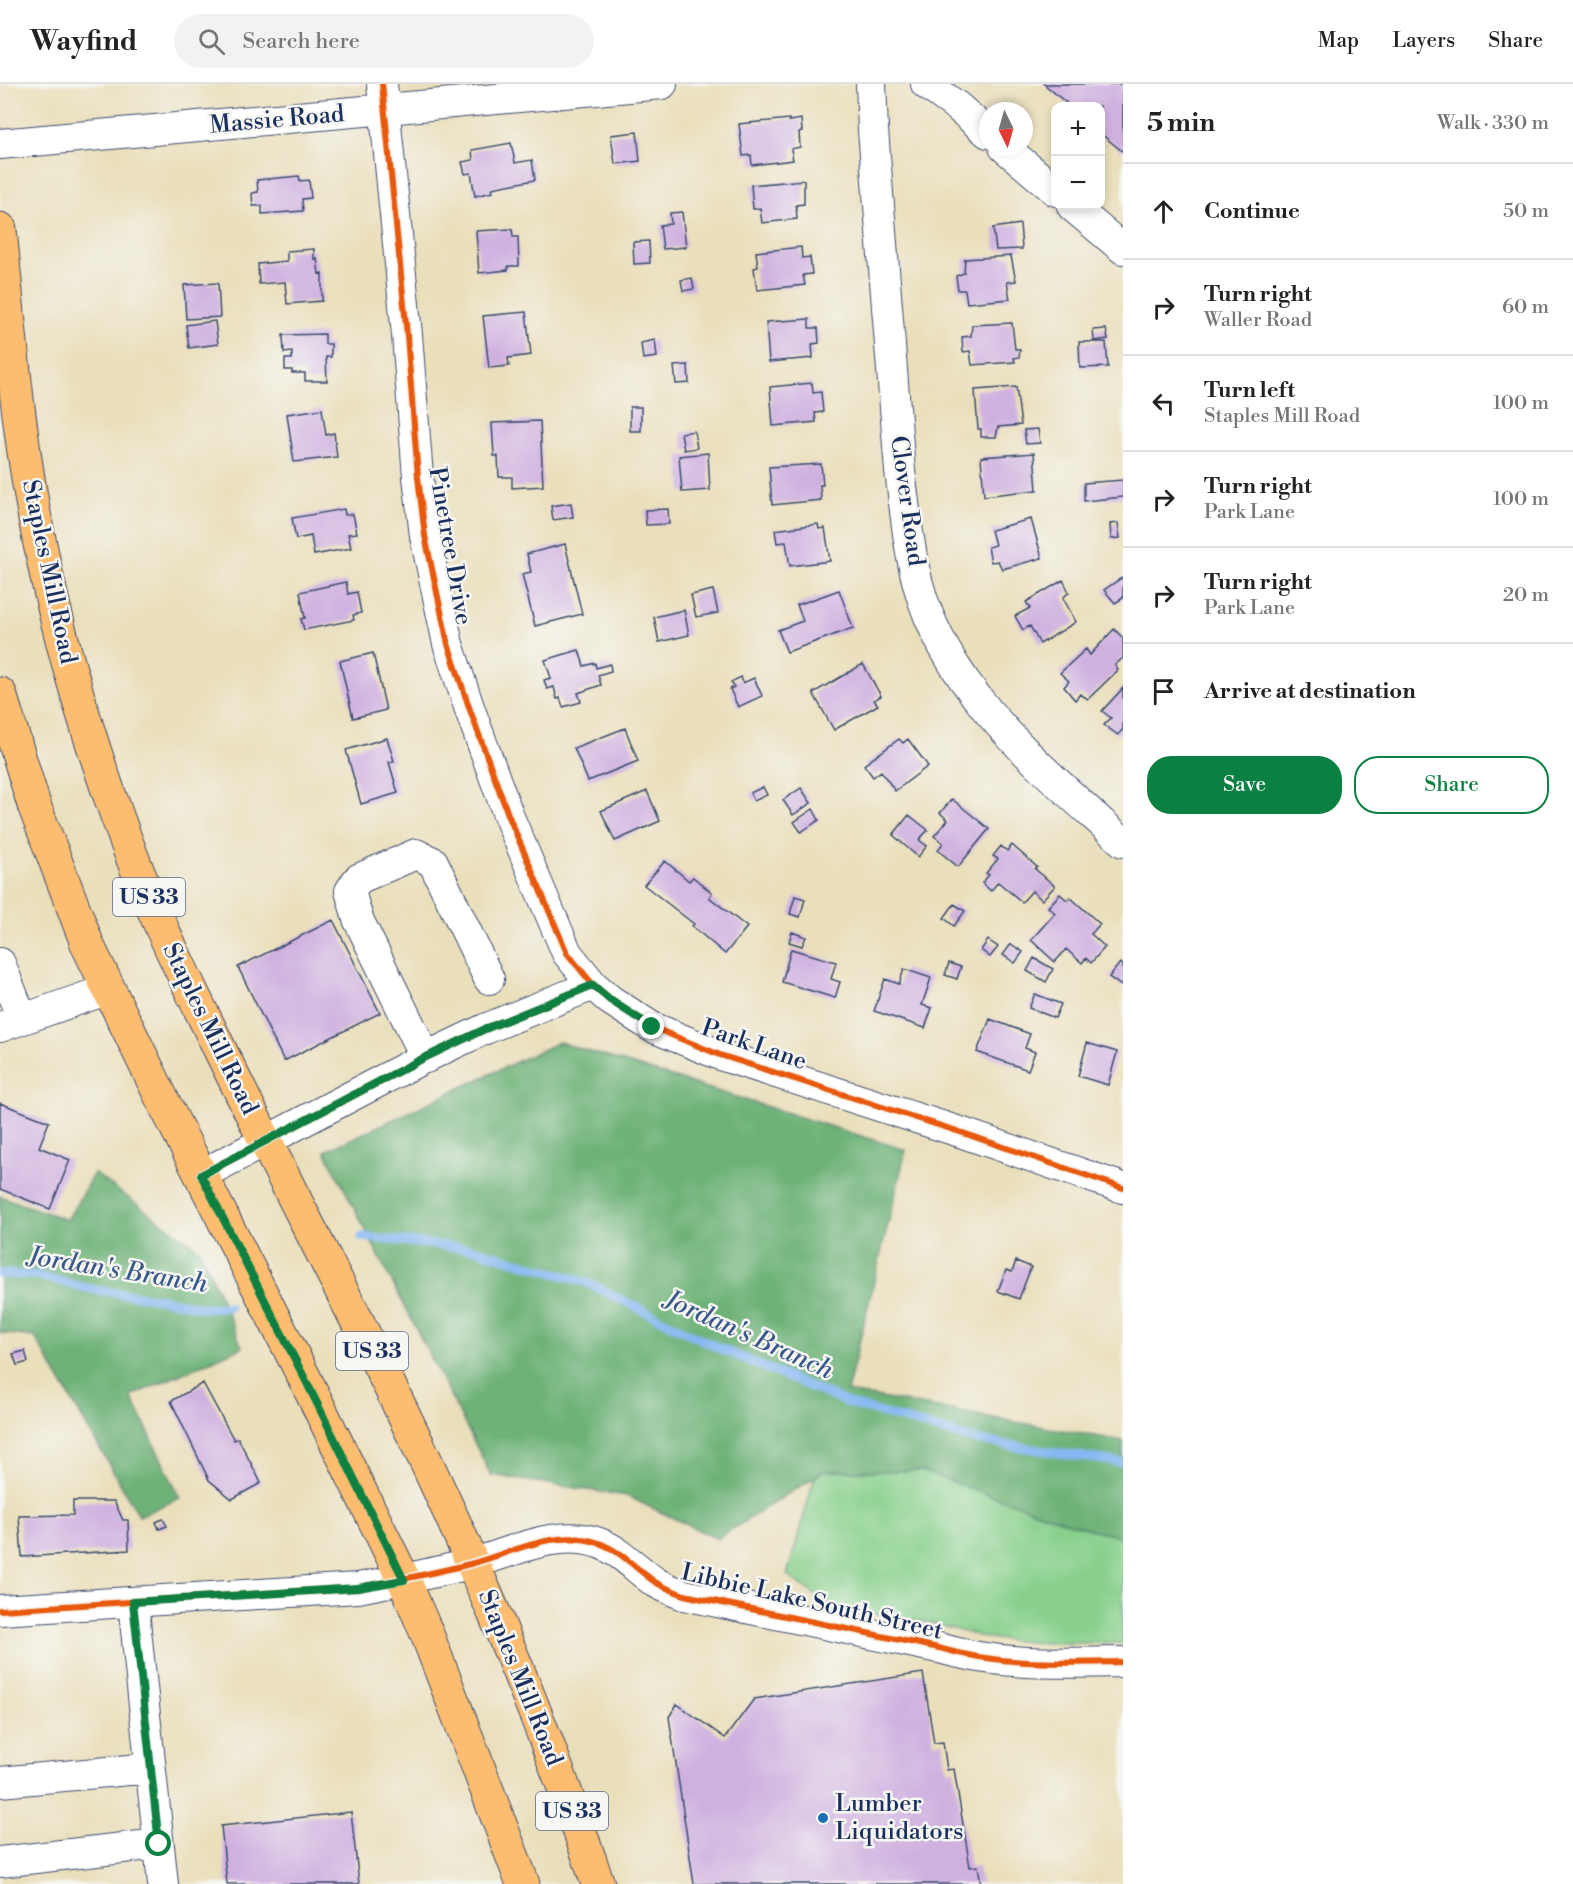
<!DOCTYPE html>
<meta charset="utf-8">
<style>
body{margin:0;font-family:"Libre Bodoni",serif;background:#f2f2f2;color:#222}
.controls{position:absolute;right:18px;top:18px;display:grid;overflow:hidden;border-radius:12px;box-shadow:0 3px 9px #0003}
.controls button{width:54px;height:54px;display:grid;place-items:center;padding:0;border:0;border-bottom:2px solid #e0e0e0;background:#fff;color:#222;font:30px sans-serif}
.compass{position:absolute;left:979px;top:18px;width:54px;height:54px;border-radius:50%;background:#fff;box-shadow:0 3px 9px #0003;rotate:175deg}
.stop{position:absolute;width:18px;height:18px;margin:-14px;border:4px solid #0b8043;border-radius:50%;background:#fff}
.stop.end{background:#0b8043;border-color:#fff;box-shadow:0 2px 6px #0008}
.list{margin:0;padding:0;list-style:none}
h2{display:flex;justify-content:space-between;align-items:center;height:78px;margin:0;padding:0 24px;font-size:26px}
h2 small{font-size:20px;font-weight:400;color:#767676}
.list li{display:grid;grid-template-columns:39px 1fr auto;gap:18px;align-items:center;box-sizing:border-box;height:96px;padding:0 24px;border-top:2px solid #e0e0e0}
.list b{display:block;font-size:22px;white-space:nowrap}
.list p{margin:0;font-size:20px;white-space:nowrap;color:#767676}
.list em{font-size:20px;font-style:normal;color:#767676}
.actions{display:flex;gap:12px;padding:18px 24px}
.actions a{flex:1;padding:14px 0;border:2px solid #0b8043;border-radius:24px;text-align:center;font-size:21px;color:#0b8043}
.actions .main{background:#0b8043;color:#fff}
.icon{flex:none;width:33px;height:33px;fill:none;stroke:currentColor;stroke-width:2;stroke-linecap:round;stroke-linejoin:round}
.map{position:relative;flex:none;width:1123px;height:1800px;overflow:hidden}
header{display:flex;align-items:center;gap:36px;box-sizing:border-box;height:84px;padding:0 30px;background:#fff;border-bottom:2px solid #e0e0e0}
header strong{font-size:28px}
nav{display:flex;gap:33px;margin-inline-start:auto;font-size:21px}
.search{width:420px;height:54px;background:#f2f2f2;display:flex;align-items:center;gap:15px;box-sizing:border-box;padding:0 21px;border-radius:33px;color:#767676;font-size:22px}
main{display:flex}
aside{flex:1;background:#fff}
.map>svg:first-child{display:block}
</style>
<header>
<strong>Wayfind</strong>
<div class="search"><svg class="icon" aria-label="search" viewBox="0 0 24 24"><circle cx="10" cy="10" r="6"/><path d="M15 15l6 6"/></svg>Search here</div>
<nav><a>Map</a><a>Layers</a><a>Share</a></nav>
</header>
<main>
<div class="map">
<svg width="1123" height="1800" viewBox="0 0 1123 1800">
<rect width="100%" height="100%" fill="#f6f6f2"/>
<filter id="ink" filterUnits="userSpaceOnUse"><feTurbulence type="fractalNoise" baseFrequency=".0167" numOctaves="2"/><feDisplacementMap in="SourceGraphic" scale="12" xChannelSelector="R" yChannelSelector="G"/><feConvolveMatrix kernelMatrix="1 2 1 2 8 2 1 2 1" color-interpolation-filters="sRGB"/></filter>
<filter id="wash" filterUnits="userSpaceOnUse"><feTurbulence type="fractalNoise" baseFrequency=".008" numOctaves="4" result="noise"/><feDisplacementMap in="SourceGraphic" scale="24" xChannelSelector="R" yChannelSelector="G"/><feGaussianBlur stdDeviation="1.35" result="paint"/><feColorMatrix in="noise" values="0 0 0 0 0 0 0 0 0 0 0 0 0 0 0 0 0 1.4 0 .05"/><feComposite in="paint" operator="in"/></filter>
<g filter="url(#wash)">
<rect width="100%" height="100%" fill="#eadfbb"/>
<!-- green -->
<path fill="#88d08c" stroke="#528075" stroke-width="1.5" d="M833,1328L1123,1379V1559H1040L986,1554L935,1540L831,1522L787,1491Z"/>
<!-- forest -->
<path fill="#6eb278" stroke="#44706b" stroke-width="1.5" d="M559,958L906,1066L847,1308L1123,1357V1454L1072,1440L922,1387H824L717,1455L627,1412L491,1391L325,1067Z
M94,1089L200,1166L242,1263L131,1312L180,1414L139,1432L35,1253L0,1249V1112L67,1136Z"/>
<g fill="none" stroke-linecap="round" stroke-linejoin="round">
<!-- stream -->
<path stroke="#85b7f2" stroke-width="9" d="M362,1153L474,1165L588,1199L717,1263L850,1320L975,1356L1123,1379
M0,1190L35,1191L95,1206L161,1215L205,1224L229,1223"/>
</g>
<g id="blocks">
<!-- building -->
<path fill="#cfb1e0" d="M1044,0H1123V68L1100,49V22H1070Z
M789,35V37L801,35L802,47L799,48L800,63L791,65L793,76L752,81L751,71L743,72L739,40Z
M637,48L640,77L615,80L611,51Z
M511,59L515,79L532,76L535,96L492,104L493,108L475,112L471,89L465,90L462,78L473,76L472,66Z
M299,92L300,97L309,96L311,114L302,115L303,127L262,130V122H253L252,109L258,108L257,96Z
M804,96V120L796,121L797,135L762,139L760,124L753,125L751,101Z
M682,128L686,163L663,165L660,141L671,140L670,129Z
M1020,140L1022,165L996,166L993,144Z
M512,145L513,153H518L519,182H508V186L479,189L476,147Z
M649,157L650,179L634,180L633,158Z
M801,163L802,174L810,173L812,190L803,191L805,201L757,206L754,184L758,183L756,168Z
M314,165V175L317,174L319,190L322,189V217L287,220L285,198L259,200L258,180L287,177V167Z
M1011,172L1016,197L1007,198L1010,215L967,219L965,206H958L956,192L964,189L965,175Z
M692,194L694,205L683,207L681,196Z
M218,199L220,233L186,235L184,201Z
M526,228L531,271L508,274L509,282L489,284L483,232Z
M809,235V244H818L819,259L812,260L813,274L769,278L766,238Z
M215,237L218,260L189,264L186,241Z
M1012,239L1015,265H1020L1019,273L1014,274L1015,278L972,281L970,267L963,268L962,253L971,252L972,241Z
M1106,245L1108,255L1094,257L1093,246Z
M325,250V260H331V273H326L327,297H305V289H292V286H285V275H292V268L284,269L283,251Z
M655,256L657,273L643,275L641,259Z
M1079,258H1106L1108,283L1080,284Z
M688,281L689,299L676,300L674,282Z
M812,299L813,309L821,308L823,328L815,329L816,338L773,342L770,303Z
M1016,303L1021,341L998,343L996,353H981V345H978L975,306Z
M630,323H641V347H630Z
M322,325L326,351L334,349L337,373L294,378L287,330Z
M540,337L543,402L512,404V393H499L498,372H494L492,339Z
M1038,345L1040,359L1026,360L1024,346Z
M694,347L697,364L684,366L681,349Z
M708,369L710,406L682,408L679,372Z
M1034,369L1037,406L984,412L981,373Z
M821,380L823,401H820L821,416L772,421L769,383Z
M1123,396V413L1084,417V399Z
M571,419L573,433L553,436L551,422Z
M344,425L345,431L353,430L357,449L348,450L351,464L314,471L311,452L296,455L292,434Z
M668,425L669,440L646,441L645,426Z
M1031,435L1042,474L1002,485L998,477L991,478L988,463L995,461L991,446Z
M1118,439L1120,454L1111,455L1110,440Z
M818,440L819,445L825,444L830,477L790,482L786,458L777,459L775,446Z
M565,460L582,530L535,542L522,490L531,488L527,470Z
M1123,493V514L1115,519L1104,506Z
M1063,496L1069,508L1063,514L1076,538L1040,560L1030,542L1023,546L1015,532L1030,524L1026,518Z
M346,498L348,510L357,508L361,529L353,531L354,536L304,546L301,535L305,534L300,508Z
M713,506L718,529L696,533L691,511Z
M839,506L853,544L787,568L778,546L803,537L797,521Z
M684,526L689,551L659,558L654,533Z
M1114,545L1123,554V574L1115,581L1118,586L1088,615L1080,610L1075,616L1064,603L1069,597L1060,589L1086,565L1090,571Z
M579,566L584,582L595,579L596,584L610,580L611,587L598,591L601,601L578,609L581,618L563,623L560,614L557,615L554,603L547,605L544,596L551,594L545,576Z
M373,569L386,626L353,634L340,577Z
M863,580L881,612L874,616L878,621L834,646L813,609Z
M741,593L743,599L754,594L762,612L738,623L730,605L734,603L731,598Z
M1123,604V645L1118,651L1104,641L1111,634L1102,627Z
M625,644L638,677L588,697L574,664Z
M387,654L394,677L389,678L398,709L361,720L346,666Z
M899,655L903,659L908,655L928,682L895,707L881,687L873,693L864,681Z
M763,703L767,711L754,717L750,709Z
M801,704L811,719L793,731L783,716Z
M647,707L660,737L615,757L601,727Z
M952,715L989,745L958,783L938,766L943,759L934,752L948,736L940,729Z
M813,725L819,736L801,748L794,738Z
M909,731L928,746L919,756L927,762L918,773L893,751Z
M1012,761L1037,783L1035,785L1055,802L1042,816L1032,807L1022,818L998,798L991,807L982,799L989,791L986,789L998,775L993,772L1001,762L1007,767Z
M665,777L689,797L693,793L712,809L709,813L747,843L725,870L692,842L694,840L644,801Z
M1060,810L1067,816L1070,813L1100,840L1091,850L1105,863L1091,879L1086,874L1082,879L1066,865L1055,878L1031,856L1055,829L1048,823Z
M795,812L805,815L800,833L790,830Z
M954,820L965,827L954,842L944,834Z
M333,836L380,929L284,977L238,883Z
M792,848L806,853L802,862L789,858Z
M988,856L998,863L990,873L981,866Z
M1011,860L1023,868L1015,879L1003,871Z
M791,865L836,878L831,895L840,898L835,914L782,898Z
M1034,874L1053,885L1046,898L1027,887Z
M949,879L961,883L957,895L945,891Z
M1120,879L1123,881V903L1109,893Z
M904,885L931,894L922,921L932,924L925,944L874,927L885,895L899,900Z
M1035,910L1061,920L1055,934L1029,924Z
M990,935L1030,950L1025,964L1035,968L1028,986L977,968Z
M1087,959L1117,968L1108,1001L1078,992Z
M0,1019L49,1038L39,1063L70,1076L50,1125L0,1105Z
M1016,1177L1031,1183L1019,1215L998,1207L1006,1186L1012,1188Z
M25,1267L28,1278L17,1281L13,1270Z
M203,1299L234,1356L238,1354L261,1399L232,1415L209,1396L171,1317Z
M73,1417H114L123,1436H128L129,1466L22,1473L19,1432L73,1431Z
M163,1435L167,1442L159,1445L156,1438Z
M923,1589L934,1659L943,1658L947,1686L954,1685L970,1783L978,1782L981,1800H694L669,1633L677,1620L725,1654L754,1615Z
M351,1728L359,1800H227L221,1742Z"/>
</g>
</g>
<g filter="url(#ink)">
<use href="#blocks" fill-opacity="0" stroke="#3a496c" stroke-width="1.5"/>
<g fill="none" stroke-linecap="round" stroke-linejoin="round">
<defs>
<path id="minor" d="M382,0L407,251L418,393L425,452L448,560L470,626L509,733L567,869L593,901
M871,0L873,46L900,387C905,424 908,463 918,500C947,609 1043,685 1123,758
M926,0L958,23L988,49
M0,60L662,0
M1004,63L1056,107
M1072,122L1123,165
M0,879L22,935
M0,943L109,905
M426,974L358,835L350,807L358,795L416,770L433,778L489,895
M201,1091L420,976L485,945L593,901L610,916L652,943L720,971L963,1049L1123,1104
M133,1518L163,1800
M0,1526L358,1504C395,1497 433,1489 470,1480C512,1469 555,1444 599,1459C621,1467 636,1485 655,1498C665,1504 674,1507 684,1511L939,1564C999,1582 1061,1579 1123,1578
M0,1698L150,1684
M0,1778L158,1760"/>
<path id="major" d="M0,145C10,249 18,353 39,455C59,557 89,657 125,754C148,818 178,880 208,941C248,1024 290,1106 332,1188C435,1386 527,1589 598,1800
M0,610L34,721L88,862L163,1017L306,1297L404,1496L427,1550L523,1800"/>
</defs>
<!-- minor casing -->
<use href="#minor" stroke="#3a496c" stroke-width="32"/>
<!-- major casing -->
<use href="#major" stroke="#3a496c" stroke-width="35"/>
<!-- minor -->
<use href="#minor" stroke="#fff" stroke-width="30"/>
<!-- major -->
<use href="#major" stroke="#fcbd6f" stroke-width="33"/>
<defs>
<path id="cycleway" d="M382,0L407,251L418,393L425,452L448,560L470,626L509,733L567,869L593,901
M201,1091L420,976L485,945L593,901L610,916L652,943L720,971L963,1049L1123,1104
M0,1526L358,1504C395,1497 433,1489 470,1480C512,1469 555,1444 599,1459C621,1467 636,1485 655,1498C665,1504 674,1507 684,1511L939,1564C999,1582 1061,1579 1123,1578"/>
</defs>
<!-- cycleway casing -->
<use href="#cycleway" stroke="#f6f6f2" stroke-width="10"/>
<!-- cycleway -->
<use href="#cycleway" stroke="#e8590c" stroke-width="6"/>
</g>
</g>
<g fill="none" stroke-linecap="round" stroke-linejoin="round" filter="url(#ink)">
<!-- route -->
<path stroke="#0b8043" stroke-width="8" d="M159,1760L133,1518L358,1504L404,1496L306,1297L201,1091L420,976L485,945L593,901L610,916L652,943"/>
</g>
<!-- markers -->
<circle fill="#1f6fb2" stroke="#f6f6f2" stroke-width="2" cx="823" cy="1734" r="6"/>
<g text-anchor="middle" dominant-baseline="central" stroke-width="5" stroke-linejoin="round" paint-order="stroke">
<!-- shield labels -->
<g fill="#f6f6f2" stroke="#5d6b8a" stroke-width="1.5">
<rect x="113" y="794" width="72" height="38" rx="4.5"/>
<rect x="336" y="1248" width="72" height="38" rx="4.5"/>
<rect x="536" y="1708" width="72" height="38" rx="4.5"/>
</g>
<g font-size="22" font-weight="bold" fill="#1b2f5e">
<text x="149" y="813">US 33</text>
<text x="372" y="1267">US 33</text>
<text x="572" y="1727">US 33</text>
</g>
<!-- street labels -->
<g font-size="24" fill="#1b2f5e" stroke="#f6f6f2">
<text transform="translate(277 36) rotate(-5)">Massie Road</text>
<text transform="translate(907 417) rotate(82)">Clover Road</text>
<text transform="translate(450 462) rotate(80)">Pinetree Drive</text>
<text transform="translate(49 488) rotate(78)">Staples Mill Road</text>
<text transform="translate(210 945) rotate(64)">Staples Mill Road</text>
<text transform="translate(754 961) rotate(19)">Park Lane</text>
<text transform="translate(812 1518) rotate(13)">Libbie Lake South Street</text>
<text transform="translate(520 1594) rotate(68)">Staples Mill Road</text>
</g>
<!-- poi labels -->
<g font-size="24" fill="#1b2f5e" stroke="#f6f6f2" text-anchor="start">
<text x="835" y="1720">Lumber<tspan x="835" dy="28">Liquidators</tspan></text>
</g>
<!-- water labels -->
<g font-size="26" font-style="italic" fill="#3b588a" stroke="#f6f6f2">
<text transform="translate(118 1186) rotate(9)">Jordan's Branch</text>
<text transform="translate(749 1251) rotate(24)">Jordan's Branch</text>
</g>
</g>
</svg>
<div class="controls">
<button>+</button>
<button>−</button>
</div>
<svg class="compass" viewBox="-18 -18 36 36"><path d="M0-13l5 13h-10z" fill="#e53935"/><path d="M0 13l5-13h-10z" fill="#767676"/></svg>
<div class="stop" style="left:159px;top:1760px"></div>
<div class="stop end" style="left:652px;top:943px"></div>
</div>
<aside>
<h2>5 min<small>Walk · 330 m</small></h2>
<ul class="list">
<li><svg class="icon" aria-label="ahead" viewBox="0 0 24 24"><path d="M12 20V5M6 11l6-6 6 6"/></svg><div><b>Continue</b></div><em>50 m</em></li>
<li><svg class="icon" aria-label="right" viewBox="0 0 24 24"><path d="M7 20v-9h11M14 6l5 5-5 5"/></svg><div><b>Turn right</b><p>Waller Road</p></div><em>60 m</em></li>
<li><svg class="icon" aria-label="left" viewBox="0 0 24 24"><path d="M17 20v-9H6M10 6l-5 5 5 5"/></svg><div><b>Turn left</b><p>Staples Mill Road</p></div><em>100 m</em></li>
<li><svg class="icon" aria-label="right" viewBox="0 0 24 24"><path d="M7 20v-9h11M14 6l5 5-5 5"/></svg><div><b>Turn right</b><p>Park Lane</p></div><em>100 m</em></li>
<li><svg class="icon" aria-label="right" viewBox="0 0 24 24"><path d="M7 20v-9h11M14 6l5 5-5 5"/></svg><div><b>Turn right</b><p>Park Lane</p></div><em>20 m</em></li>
<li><svg class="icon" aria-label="arrive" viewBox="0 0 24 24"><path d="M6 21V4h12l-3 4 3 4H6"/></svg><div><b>Arrive at destination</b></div></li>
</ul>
<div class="actions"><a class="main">Save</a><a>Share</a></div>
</aside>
</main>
